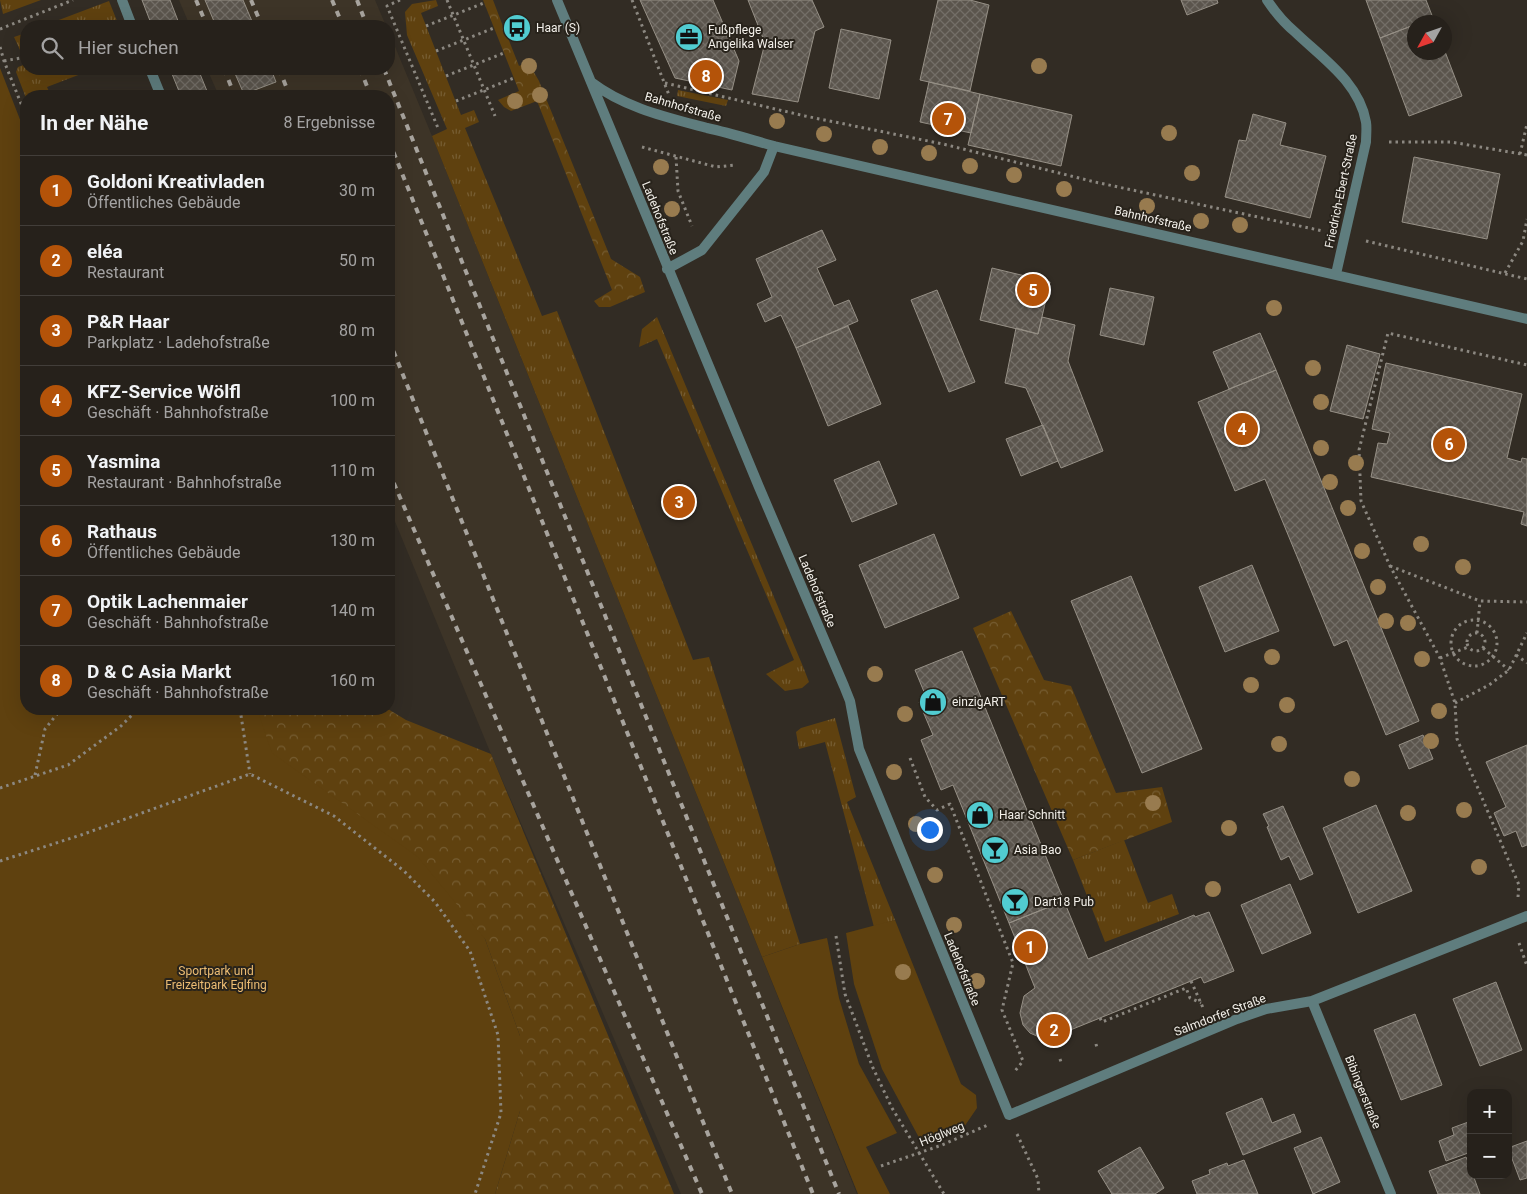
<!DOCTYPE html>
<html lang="de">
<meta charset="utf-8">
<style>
body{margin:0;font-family:Roboto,sans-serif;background:#322e28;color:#f1f3f6}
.controls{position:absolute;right:15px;bottom:15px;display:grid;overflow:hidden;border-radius:10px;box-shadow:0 5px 20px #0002}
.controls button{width:45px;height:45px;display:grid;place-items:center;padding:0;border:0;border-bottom:1px solid #423e3a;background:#26211b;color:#f1f3f6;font:25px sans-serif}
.compass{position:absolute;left:1407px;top:15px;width:45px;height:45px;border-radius:50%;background:#26211b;box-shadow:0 5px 20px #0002;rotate:230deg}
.you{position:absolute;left:929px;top:829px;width:18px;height:18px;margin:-12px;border:4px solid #fff;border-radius:50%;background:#1a73e8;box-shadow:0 0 0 8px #1a73e833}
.badge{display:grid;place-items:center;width:32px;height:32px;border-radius:50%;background:#b45309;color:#fff;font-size:16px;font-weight:700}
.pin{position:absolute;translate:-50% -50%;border:2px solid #fff;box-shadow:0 1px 5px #0006}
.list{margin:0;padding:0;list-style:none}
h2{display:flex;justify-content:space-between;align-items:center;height:65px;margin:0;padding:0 20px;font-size:21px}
h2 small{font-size:16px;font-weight:400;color:#a4a3a3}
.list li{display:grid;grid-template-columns:32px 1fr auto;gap:15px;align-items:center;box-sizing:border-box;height:70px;padding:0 20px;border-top:1px solid #423e3a}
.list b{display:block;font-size:19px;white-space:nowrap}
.list p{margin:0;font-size:16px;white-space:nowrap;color:#a4a3a3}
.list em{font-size:16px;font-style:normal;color:#a4a3a3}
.icon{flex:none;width:28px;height:28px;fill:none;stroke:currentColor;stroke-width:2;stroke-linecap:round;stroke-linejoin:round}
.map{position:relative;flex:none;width:1527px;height:1194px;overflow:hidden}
.search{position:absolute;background:#26211b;box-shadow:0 5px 20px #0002;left:20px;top:20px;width:375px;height:55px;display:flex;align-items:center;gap:12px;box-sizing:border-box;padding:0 18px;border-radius:20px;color:#a4a3a3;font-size:19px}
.panel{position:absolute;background:#26211b;box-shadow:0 5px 20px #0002;left:20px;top:90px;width:375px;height:625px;border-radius:20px}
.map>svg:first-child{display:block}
</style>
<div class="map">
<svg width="1527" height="1194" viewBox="0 0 1527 1194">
<defs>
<pattern id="grass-tufts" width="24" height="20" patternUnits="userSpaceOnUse" patternTransform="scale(1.25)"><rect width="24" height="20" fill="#5f410f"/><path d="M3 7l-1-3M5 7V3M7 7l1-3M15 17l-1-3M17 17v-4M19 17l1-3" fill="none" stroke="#765d32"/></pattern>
<pattern id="forest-crowns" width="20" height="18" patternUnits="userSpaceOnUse" patternTransform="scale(1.25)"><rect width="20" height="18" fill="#5f410f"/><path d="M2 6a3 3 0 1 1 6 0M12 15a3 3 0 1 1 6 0" fill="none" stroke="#765d32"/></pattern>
<pattern id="building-cross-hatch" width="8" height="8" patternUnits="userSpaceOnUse" patternTransform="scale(1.25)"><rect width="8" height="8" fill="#5b554d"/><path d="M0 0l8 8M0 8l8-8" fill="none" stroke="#736e67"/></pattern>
</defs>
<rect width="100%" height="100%" fill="#322c24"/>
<!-- built -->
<path fill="#3d3427" d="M179,0H375L386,26H190Z
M389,32L432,136L857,1194H681L491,754L389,507V96H219L207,69H389Z"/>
<!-- grass -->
<path fill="url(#grass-tufts)" d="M0,0H41L3,14Z
M436,0L438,6L421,13L461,115L474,110L479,122L465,128L542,316L557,311L693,660L709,657L800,944L762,957L432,136L447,129L407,35L405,12L412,4Z
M109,1L119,26H43Z
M26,33V49L20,50L14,37Z
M26,64V69H94L47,87L51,96H26V98L16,72L18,67Z
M678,90L728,100L726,106L677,96Z
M657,317L804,669L809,682L802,688L785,691L766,674L794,660L657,339L639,347L642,329Z
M835,718L856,797L847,802L895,920L874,927L825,742L799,749L796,732L801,728Z
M1124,840L1148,903L1172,894L1179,914L1105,942L1073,860Z"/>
<!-- forest -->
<path fill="url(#forest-crowns)" d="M483,0H493L504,29L514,24L518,34L508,38L519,66L528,62L539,81L611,259L640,277L645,292L610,307H599L594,301L612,290L537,101L511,111L504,107L498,100L519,91Z
M1011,611L1044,680L1071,686L1116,793L1162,787L1172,822L1073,860L973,628Z
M26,709H388L406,720L491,754L674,1194H495L520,1111V1036L485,939Z"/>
<!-- park -->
<path fill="#5f410f" d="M0,68L26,135V709H257L272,753L418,857L485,939L520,1036V1111L495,1194H0Z
M895,920L961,1084L976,1095L977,1108L964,1127L923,1145L882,1069L854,984L846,933Z
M827,938L839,998L859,1064L897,1133L866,1147L890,1194H858L762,957L800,944Z"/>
<!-- building -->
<path fill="url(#building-cross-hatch)" stroke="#969086" d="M142,0H170L180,26H152Z
M205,0H243L254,26H216Z
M640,0H713L739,61L732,90L675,78Z
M748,0H812L824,27L815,31L798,102L752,94L765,43Z
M938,0H970L989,5L970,91L920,80Z
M1181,0H1217L1218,3L1187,15Z
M1366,0H1426L1433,18L1421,22H1414V25L1380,38Z
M1433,18L1435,22H1421Z
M1414,25V52H1444V49L1462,96L1409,116L1380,38Z
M841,29L891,40L879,99L829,88Z
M170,69H198L209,96H181Z
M233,69H271L276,82L244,94Z
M929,82L980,94L971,133L920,122Z
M980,94L1072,115L1061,166L968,145Z
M1253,114L1286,123L1280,145L1326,156L1310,218L1225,197L1239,140L1246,141Z
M1414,157L1500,174L1487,239L1402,222Z
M822,230L836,260L817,268L834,306L849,300L858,321L796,348L781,315L765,322L757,304L772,297L756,259Z
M992,268L1050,282L1038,334L980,320Z
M1110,288L1154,297L1144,345L1100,335Z
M937,290L975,382L949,392L911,300Z
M1042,317L1075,325L1068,361L1103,451L1061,468L1026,388L1005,383L1016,328L1038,334Z
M848,326L881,404L828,426L796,348Z
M1260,333L1276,370L1229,389L1213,352Z
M1347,345L1380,354L1363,419L1330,411Z
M1386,363L1522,394L1507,458L1521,462L1522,458L1527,459V526L1521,524L1524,512L1371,477L1378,443L1387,444L1390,433L1372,429Z
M1276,370L1419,721L1386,735L1347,640L1334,646L1265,479L1235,491L1198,402Z
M1043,425L1058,461L1021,476L1006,439Z
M879,461L897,504L852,522L834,480Z
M934,534L959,598L885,628L859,565Z
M1252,565L1279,631L1225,652L1199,587Z
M1131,576L1202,749L1142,773L1071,601Z
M962,651L1064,901L1009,923L953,785L941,790L921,740L933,735L919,702L927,699L915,670Z
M1423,735L1433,759L1409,769L1399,745Z
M1527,745V845L1522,847L1516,831L1504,836L1494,813L1506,807L1486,762Z
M1376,805L1412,891L1358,913L1323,828Z
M1283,806L1313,874L1300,880L1289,856L1281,860L1267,827L1269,826L1263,814Z
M1290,884L1311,933L1262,954L1241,905Z
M1064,901L1088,959L1194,915L1195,917L1209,912L1234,971L1204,983L1201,977L1058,1035L1047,1038L1039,1037L1030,1033L1023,1025L1020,1013L1024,996L1035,988L1009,923Z
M1496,982L1522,1050L1480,1066L1453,999Z
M1415,1014L1442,1085L1401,1100L1374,1030Z
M1262,1098L1272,1123L1294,1114L1301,1132L1243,1155L1226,1113Z
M1471,1121V1152L1446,1161L1439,1141L1454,1135L1452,1128Z
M1321,1137L1340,1182L1313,1194L1294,1148Z
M1527,1141V1178L1520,1180L1508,1148Z
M1140,1147L1164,1188L1155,1194H1112L1098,1171Z
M1466,1157L1471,1169V1175H1473L1480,1194H1438L1429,1171Z
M1244,1160L1258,1194H1197L1192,1181L1210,1174L1209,1170L1227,1163L1228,1166Z"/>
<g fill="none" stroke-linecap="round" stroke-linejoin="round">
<!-- path -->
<path stroke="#8c8881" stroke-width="3" stroke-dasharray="2.5 4" stroke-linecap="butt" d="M400,0L387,6L438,128
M447,0L495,116
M632,0L669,95
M426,26L484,3
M0,29L73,0
M0,47L4,61L26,116
M436,51L494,28
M4,61L26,57
M446,76L504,53
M665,83L805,116L943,144L1095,182L1323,231
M456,101L514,78
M1389,142H1451L1527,155
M642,147L716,167L735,165
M1520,154L1527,124
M676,157L678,191L692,226
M1366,241L1527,279
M1505,273L1523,241L1527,219
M1390,566L1480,601L1527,602
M1451 643a23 23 0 1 1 46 0a23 23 0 1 1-46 0Z
M1467 642a9 9 0 1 1 18 0a9 9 0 1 1-18 0Z
M1477,633L1480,601
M1483,648L1509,670
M1516,655L1527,663
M1440,658L1468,647
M1455,703L1489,685L1509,670L1527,633
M240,709L250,774
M910,758L925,797L937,810L950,804L1013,963L1002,1010L1023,1061L1015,1071
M35,775L45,729L61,709
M0,788L68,765L121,726L138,709
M0,861L81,835L250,774L334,816L404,871L435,902L470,951L498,1035L501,1113L475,1194
M1518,897L1519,885L1457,739L1455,703L1440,658L1390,566L1361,501L1359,450L1388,333L1527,365
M836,936L845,994L873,1068L892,1108
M1519,943L1527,966
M1191,981L1204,1010
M1100,1018L1102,1022L1186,988L1190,998L1201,1003
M1096,1044L1097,1048
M1060,1059L1061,1062
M1017,1134L1038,1179L1039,1194
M881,1166L942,1145L990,1124"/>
<!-- minor -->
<path stroke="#5f7d7e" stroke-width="10" d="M122,0L132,26
M557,0L759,487L844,686L850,701L859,749L1009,1115L1237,1019L1266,1009L1312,1001L1527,916
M1267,0C1275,12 1284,23 1295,32C1322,58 1359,82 1366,122C1367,128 1366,136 1366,142L1336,274
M150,69L161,96
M591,82C625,108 666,117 707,128C730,133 752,140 774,146L1527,319
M667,269L702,250L764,172L774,146
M1312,1001L1391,1194"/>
<!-- rail -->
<path stroke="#a8a49e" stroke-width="4" stroke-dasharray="6 6" stroke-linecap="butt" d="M196,0L207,26
M251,0L262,26
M332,0L343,26
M357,0L367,26
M224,69L235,96
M279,69L290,96
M360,69L371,96
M384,69L839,1194
M389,141L813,1194
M389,340L732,1194
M389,472L702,1194"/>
<!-- path-bridge -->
<path stroke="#8c8881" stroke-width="3" stroke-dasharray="2.5 4" stroke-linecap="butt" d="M892,1108L944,1194"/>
</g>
<!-- trees -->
<g fill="#987b4f">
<circle cx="529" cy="66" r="8"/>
<circle cx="1039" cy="66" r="8"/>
<circle cx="540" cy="95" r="8"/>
<circle cx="515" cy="101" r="8"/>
<circle cx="777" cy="121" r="8"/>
<circle cx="1169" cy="133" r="8"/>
<circle cx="824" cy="134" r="8"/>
<circle cx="880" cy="147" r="8"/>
<circle cx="929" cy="153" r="8"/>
<circle cx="970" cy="166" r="8"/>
<circle cx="661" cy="167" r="8"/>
<circle cx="1192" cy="173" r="8"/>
<circle cx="1014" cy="175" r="8"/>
<circle cx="1064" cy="189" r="8"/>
<circle cx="1147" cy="206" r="8"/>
<circle cx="672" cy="209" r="8"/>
<circle cx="1201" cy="221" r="8"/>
<circle cx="1240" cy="225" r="8"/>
<circle cx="1274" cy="308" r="8"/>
<circle cx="1313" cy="368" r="8"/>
<circle cx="1321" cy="402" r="8"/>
<circle cx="1321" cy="448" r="8"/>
<circle cx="1356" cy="463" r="8"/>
<circle cx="1330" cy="482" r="8"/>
<circle cx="1348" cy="508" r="8"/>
<circle cx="1421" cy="544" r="8"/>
<circle cx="1362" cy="551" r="8"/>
<circle cx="1463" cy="567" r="8"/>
<circle cx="1378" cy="587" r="8"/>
<circle cx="1386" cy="621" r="8"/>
<circle cx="1408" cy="623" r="8"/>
<circle cx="1272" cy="657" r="8"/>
<circle cx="1422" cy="659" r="8"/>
<circle cx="875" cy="674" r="8"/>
<circle cx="1251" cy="685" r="8"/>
<circle cx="1287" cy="705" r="8"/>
<circle cx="1439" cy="711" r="8"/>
<circle cx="905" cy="714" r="8"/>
<circle cx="1431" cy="741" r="8"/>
<circle cx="1279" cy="744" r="8"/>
<circle cx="894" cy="772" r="8"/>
<circle cx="1352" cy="779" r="8"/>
<circle cx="1153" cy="803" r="8"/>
<circle cx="1464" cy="810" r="8"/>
<circle cx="1408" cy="813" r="8"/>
<circle cx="916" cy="824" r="8"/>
<circle cx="1229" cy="828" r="8"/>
<circle cx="1479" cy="867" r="8"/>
<circle cx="935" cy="875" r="8"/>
<circle cx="1213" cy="889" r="8"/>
<circle cx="954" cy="925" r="8"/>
<circle cx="903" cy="972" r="8"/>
<circle cx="977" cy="981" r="8"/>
</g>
<!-- icons -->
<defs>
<symbol id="bus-disc" viewBox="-11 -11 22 22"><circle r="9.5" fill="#51ccd1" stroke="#28231b"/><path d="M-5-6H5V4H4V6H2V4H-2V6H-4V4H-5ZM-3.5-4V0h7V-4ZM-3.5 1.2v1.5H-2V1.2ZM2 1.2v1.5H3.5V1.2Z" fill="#111"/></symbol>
<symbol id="office-disc" viewBox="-11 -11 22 22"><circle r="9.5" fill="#51ccd1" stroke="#28231b"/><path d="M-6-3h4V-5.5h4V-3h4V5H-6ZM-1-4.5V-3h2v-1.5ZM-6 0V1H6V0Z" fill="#111"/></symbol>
<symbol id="shop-disc" viewBox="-11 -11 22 22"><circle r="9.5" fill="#51ccd1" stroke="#28231b"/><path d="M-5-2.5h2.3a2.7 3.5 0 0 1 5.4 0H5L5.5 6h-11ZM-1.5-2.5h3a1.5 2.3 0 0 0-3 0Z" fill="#111"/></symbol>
<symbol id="bar-disc" viewBox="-11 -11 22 22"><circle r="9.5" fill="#51ccd1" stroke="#28231b"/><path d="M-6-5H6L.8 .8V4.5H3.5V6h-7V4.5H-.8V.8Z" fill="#111"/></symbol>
</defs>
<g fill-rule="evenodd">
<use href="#bus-disc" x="501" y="12" width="32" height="32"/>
<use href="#office-disc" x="673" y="21" width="32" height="32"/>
<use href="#shop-disc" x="917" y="686" width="32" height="32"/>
<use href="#shop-disc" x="964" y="799" width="32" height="32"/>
<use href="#bar-disc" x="979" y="834" width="32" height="32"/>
<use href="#bar-disc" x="999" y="886" width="32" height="32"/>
</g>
<g text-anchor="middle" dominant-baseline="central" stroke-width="4" stroke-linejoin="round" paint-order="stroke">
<!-- poi labels -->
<g font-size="12" fill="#f3f0ea" stroke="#28231b" text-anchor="start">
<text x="536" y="28">Haar (S)</text>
<text x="708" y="30">Fußpflege<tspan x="708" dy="14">Angelika Walser</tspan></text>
<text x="952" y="702">einzigART</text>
<text x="999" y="815">Haar Schnitt</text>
<text x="1014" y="850">Asia Bao</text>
<text x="1034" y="902">Dart18 Pub</text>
</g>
<!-- street labels -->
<g font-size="12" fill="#f3f0ea" stroke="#28231b">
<text transform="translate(683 107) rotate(16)">Bahnhofstraße</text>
<text transform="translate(1341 191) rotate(-78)">Friedrich-Ebert-Straße</text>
<text transform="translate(660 218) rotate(68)">Ladehofstraße</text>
<text transform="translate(1153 219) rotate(13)">Bahnhofstraße</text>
<text transform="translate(817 591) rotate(67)">Ladehofstraße</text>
<text transform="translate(962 969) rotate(68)">Ladehofstraße</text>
<text transform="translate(1220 1015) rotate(-21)">Salmdorfer Straße</text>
<text transform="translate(1363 1092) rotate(68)">Bibingerstraße</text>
<text transform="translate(942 1134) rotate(-22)">Höglweg</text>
</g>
<!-- park labels -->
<g font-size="12" fill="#ecbc73" stroke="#28231b">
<text x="216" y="971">Sportpark und<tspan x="216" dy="14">Freizeitpark Eglfing</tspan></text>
</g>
</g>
</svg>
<div class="controls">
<button>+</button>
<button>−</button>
</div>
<svg class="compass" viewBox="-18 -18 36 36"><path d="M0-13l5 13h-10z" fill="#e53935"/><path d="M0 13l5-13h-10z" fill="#a4a3a3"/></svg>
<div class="you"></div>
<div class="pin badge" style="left:1030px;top:947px">1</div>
<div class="pin badge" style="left:1054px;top:1030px">2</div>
<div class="pin badge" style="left:679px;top:502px">3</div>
<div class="pin badge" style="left:1242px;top:429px">4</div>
<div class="pin badge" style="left:1033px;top:290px">5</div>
<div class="pin badge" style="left:1449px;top:444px">6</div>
<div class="pin badge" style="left:948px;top:119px">7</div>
<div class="pin badge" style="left:706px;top:76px">8</div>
<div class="search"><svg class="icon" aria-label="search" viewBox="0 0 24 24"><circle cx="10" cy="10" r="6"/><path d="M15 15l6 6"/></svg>Hier suchen</div>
<section class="panel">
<h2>In der Nähe<small>8 Ergebnisse</small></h2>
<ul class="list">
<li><span class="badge">1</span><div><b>Goldoni Kreativladen</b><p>Öffentliches Gebäude</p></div><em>30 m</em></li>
<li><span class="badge">2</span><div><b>eléa</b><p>Restaurant</p></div><em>50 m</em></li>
<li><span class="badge">3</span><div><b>P&amp;R Haar</b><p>Parkplatz · Ladehofstraße</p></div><em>80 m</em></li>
<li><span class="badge">4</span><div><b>KFZ-Service Wölfl</b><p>Geschäft · Bahnhofstraße</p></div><em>100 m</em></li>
<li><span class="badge">5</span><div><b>Yasmina</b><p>Restaurant · Bahnhofstraße</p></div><em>110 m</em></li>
<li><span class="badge">6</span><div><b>Rathaus</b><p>Öffentliches Gebäude</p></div><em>130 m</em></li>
<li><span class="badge">7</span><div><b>Optik Lachenmaier</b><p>Geschäft · Bahnhofstraße</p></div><em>140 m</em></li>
<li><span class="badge">8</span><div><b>D &amp; C Asia Markt</b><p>Geschäft · Bahnhofstraße</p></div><em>160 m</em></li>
</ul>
</section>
</div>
